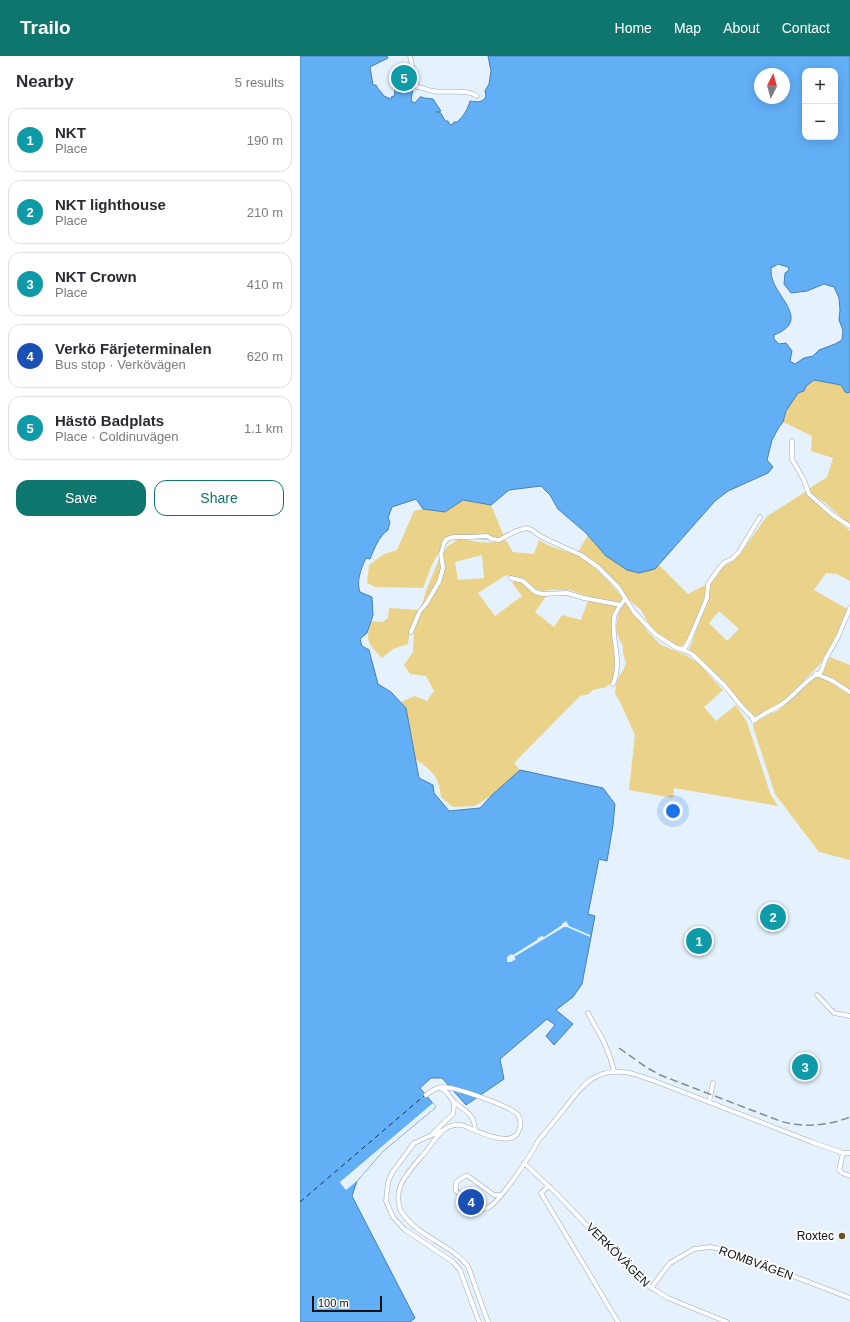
<!DOCTYPE html>
<meta charset="utf-8">
<style>
body{margin:0;font-family:Helvetica,sans-serif;background:#f2f2f3;color:#2b2b33}
.controls{position:absolute;right:12px;top:12px;display:grid;overflow:hidden;border-radius:8px;box-shadow:0 2px 10px #0003}
.controls button{width:36px;height:36px;display:grid;place-items:center;padding:0;border:0;border-bottom:1px solid #e1e1e2;background:#fff;color:#2b2b33;font:20px sans-serif}
.compass{position:absolute;left:454px;top:12px;width:36px;height:36px;border-radius:50%;background:#fff;box-shadow:0 2px 10px #0003;rotate:6deg}
.scale{position:absolute;left:12px;bottom:10px;width:70px;box-sizing:border-box;padding-left:4px;border:2px solid #0d1217;border-top:0;font-size:11px;line-height:14px;white-space:nowrap;color:#0d1217;-webkit-text-stroke:3px #fdfdfd;paint-order:stroke}
.you{position:absolute;left:373px;top:755px;width:14px;height:14px;margin:-10px;border:3px solid #fff;border-radius:50%;background:#1a73e8;box-shadow:0 0 0 6px #1a73e833}
.badge{display:grid;place-items:center;width:26px;height:26px;border-radius:50%;background:#0f766e;color:#fff;font-size:13px;font-weight:700}
.pin{position:absolute;translate:-50% -50%;border:2px solid #fff;box-shadow:0 1px 4px #0006}
.list{margin:0;padding:0;list-style:none}
h2{display:flex;justify-content:space-between;align-items:center;height:52px;margin:0;padding:0 16px;font-size:17px}
h2 small{font-size:13px;font-weight:400;color:#7c7c81}
.list li{display:grid;grid-template-columns:26px 1fr auto;gap:12px;align-items:center;box-sizing:border-box;height:64px;margin:0 8px 8px;padding:0 8px;border:1px solid #e1e1e2;border-radius:12px}
.list b{display:block;font-size:15px;white-space:nowrap}
.list p{margin:0;font-size:13px;white-space:nowrap;color:#7c7c81}
.list em{font-size:13px;font-style:normal;color:#7c7c81}
.actions{display:flex;gap:8px;padding:12px 16px}
.actions a{flex:1;padding:9px 0;border:1px solid #0f766e;border-radius:12px;text-align:center;font-size:14px;color:#0f766e}
.actions .main{background:#0f766e;color:#fff}
.map{position:relative;flex:none;width:550px;height:1266px;overflow:hidden}
header{display:flex;align-items:center;gap:24px;box-sizing:border-box;height:56px;padding:0 20px;background:#0f766e;color:#fff}
header strong{font-size:19px}
nav{display:flex;gap:22px;margin-inline-start:auto;font-size:14px}
main{display:flex}
aside{flex:1;background:#fff}
.map>svg:first-child{display:block}
</style>
<header>
<strong>Trailo</strong>
<nav><a>Home</a><a>Map</a><a>About</a><a>Contact</a></nav>
</header>
<main>
<aside>
<h2>Nearby<small>5 results</small></h2>
<ul class="list">
<li><span class="badge" style="background:#0f9aa8">1</span><div><b>NKT</b><p>Place</p></div><em>190 m</em></li>
<li><span class="badge" style="background:#0f9aa8">2</span><div><b>NKT lighthouse</b><p>Place</p></div><em>210 m</em></li>
<li><span class="badge" style="background:#0f9aa8">3</span><div><b>NKT Crown</b><p>Place</p></div><em>410 m</em></li>
<li><span class="badge" style="background:#1a4fb4">4</span><div><b>Verkö Färjeterminalen</b><p>Bus stop · Verkövägen</p></div><em>620 m</em></li>
<li><span class="badge" style="background:#0f9aa8">5</span><div><b>Hästö Badplats</b><p>Place · Coldinuvägen</p></div><em>1.1 km</em></li>
</ul>
<div class="actions"><a class="main">Save</a><a>Share</a></div>
</aside>
<div class="map">
<svg width="550" height="1266" viewBox="0 0 550 1266">
<rect width="100%" height="100%" fill="#e5f1fd"/>
<!-- green -->
<path fill="#ead389" fill-rule="evenodd" d="M515,324L541,329L548,337L550,336V469L524,446L507,434L527,421L533,402L511,395L512,380L483,366L486,355L498,337L504,335L506,330Z
M505,436C521,448 534,462 550,475V525L537,518L526,517L514,534L549,554L522,606L486,643L477,650L449,663C436,636 414,613 389,596V594L408,543L411,527L423,511L433,505L441,497L466,461ZM419,555L439,573L427,585L409,567Z
M163,444L191,449L204,480C190,488 172,482 157,480C135,495 132,509 123,532L75,531L67,527L69,509L84,498L97,494L114,455L123,453L145,456Z
M288,479L306,500L355,513L359,509L388,538L407,528C405,541 402,547 398,558C393,570 390,583 380,592L361,583L353,575L341,554L327,542L318,529L284,499L278,496Z
M159,483C175,485 191,490 205,483L213,496L234,498L239,484C253,493 262,493 276,499C289,503 315,531 323,543L320,547L289,541L270,534H251L243,535L235,533L225,524L206,519L178,537L195,560L222,540L212,527L216,524L221,525L233,537L248,538L235,556L254,571L262,559L281,564L288,544L318,550L313,561L316,608L312,626L306,631L293,634L289,638L280,640L214,707L220,714L192,739L175,750L153,751L141,741C139,720 132,715 115,703L106,652L101,646L115,640L127,645L134,635L126,620L110,618L104,609L113,596L114,575L127,532L140,501L148,490ZM182,499L184,522L158,524L155,506Z
M325,546L337,558L347,575L361,589L384,598L398,607L423,634L404,651L416,665L436,649L447,666L470,737L478,750L374,732L373,742L329,734L335,679L319,644L315,638L316,629L319,620L323,615L326,607L323,597V590L318,580L316,573L317,564L319,556Z
M89,552L118,554L110,574L108,588L93,593L82,602C68,588 65,585 71,565L83,566L88,562Z
M530,601L550,609V804L519,796L475,738L453,671L454,666L479,654L498,633L525,609Z"/>
<!-- water -->
<path fill="#62aff6" stroke="#4880b3" fill-rule="evenodd" d="M0,0H87L88,2L70,11L73,29H76C78,34 82,36 84,40L91,43L92,40L94,41L95,35L94,31L97,29L98,25L111,28L113,32L111,45L115,47L120,41H122L124,42L133,43L141,55L136,56L141,57L145,65H148L149,68L152,69L154,66H157C163,61 168,53 170,45C177,46 183,47 186,40L185,35L189,28L191,15L188,0H550V336L548,337L545,336L541,329L514,324L506,330L504,335L498,337L486,355L483,366L479,371L472,384L467,404L473,411L468,417L428,435L415,445L355,513L339,517L327,514L306,500L286,477L258,453L250,439L241,430L209,434L191,449L163,444L145,456L123,453L116,443L92,451L88,462L90,466L88,474C79,480 74,493 70,503L66,502C61,512 56,526 60,536L72,541L73,559L67,577L60,583L62,590L69,594L78,628L91,636L106,652L119,722L133,729L134,737L149,755L180,752L192,739L220,714L303,732L315,748L313,769L307,805L299,803L288,858L295,860L282,928L273,941L256,954L273,968L254,989L246,980L255,969L247,963L200,1003L204,1023L166,1049L142,1022H131L120,1032L136,1051L83,1095L57,1125L52,1140L115,1262L110,1266H0ZM505,15H535V81H505ZM460,18H484V42H460ZM478,208L488,211L489,214L485,217L484,228L491,237L507,235L524,228L534,231L539,242L540,254L539,264L543,274L542,284L535,288L519,294L513,300L504,302L495,308L490,305L492,295L486,287L479,288L474,283V279C511,265 477,242 472,222C471,219 471,215 471,212Z"/>
<!-- pier -->
<path fill="#e5f1fd" d="M266,865L269,870L290,879V881L267,871H264L214,901L216,903L211,906H207V901L211,898L213,899L237,884L238,882L242,880L244,881L262,869V868Z
M133,1047L136,1051L83,1095L57,1125L46,1134L41,1128L40,1126Z"/>
<g fill="none" stroke-linecap="round" stroke-linejoin="round">
<!-- ferry -->
<path stroke="#11324e" stroke-width="1" stroke-dasharray="5 4" stroke-linecap="butt" d="M0,1146L125,1039"/>
<defs>
<path id="minor" d="M110,0L117,31C123,31 127,34 133,35C147,38 165,32 177,40
M492,385V403L504,424L509,438L534,460L550,470
M211,522L223,525L235,536L242,538L267,537L284,542L321,549
M111,576L120,555L126,548L139,526L143,512L141,498L144,487L147,483L154,481H170L187,480L192,483L199,484L216,475L227,472L232,474L240,480L248,484L281,499L298,511L318,531L334,556L355,578L375,591L384,594L392,598L424,629L443,652L452,661L454,665C464,656 472,655 482,648C496,639 504,624 521,616L526,602L538,581L550,552
M384,594L391,580L407,542L408,528L420,511L425,506L432,503L439,496L460,461
M516,618L531,624L550,636
M313,628C323,604 311,585 314,562C315,555 321,549 325,543
M517,939L534,957L550,960
M288,957L304,986L310,1001L314,1015
M140,1032C147,1034 149,1040 153,1045C158,1050 166,1054 170,1059C174,1064 175,1069 175,1074
M126,1039C131,1036 136,1031 142,1031C153,1030 213,1051 218,1059C221,1063 221,1070 219,1074C213,1094 175,1074 162,1069C145,1066 136,1082 127,1094C119,1104 104,1119 100,1131C97,1139 98,1152 103,1158C119,1181 150,1188 168,1210L188,1266
M409,1046L413,1027
M141,1075L114,1087L92,1117L88,1126L86,1145L93,1161L104,1173L153,1206L160,1214L179,1266
M133,1077L153,1058L154,1050L153,1044
M543,1097L539,1114L542,1117L550,1120
M224,1107L257,1138L320,1204L344,1227L368,1242L427,1266
M249,1130L241,1137L318,1266
M201,1139H194L168,1120H165L156,1126V1135L177,1151L183,1153C186,1153 187,1153 189,1151C201,1144 231,1099 238,1085C247,1074 256,1063 265,1052C280,1032 294,1013 322,1016C332,1016 342,1021 352,1024L512,1086L543,1097H550
M351,1232L370,1207L394,1193L410,1191L421,1193L451,1204L550,1242"/>
</defs>
<!-- minor casing -->
<use href="#minor" stroke="#99a7b6" stroke-width="5"/>
<!-- minor -->
<use href="#minor" stroke="#fff" stroke-width="4"/>
<!-- rail -->
<path stroke="#838c95" stroke-width="1.5" stroke-dasharray="8 4" stroke-linecap="butt" d="M319,992L346,1011L360,1019L480,1065C504,1072 527,1070 550,1061"/>
</g>
<!-- markers -->
<circle fill="#645522" stroke="#fdfdfd" stroke-width="1.5" cx="542" cy="1180" r="4"/>
<g text-anchor="middle" dominant-baseline="central" stroke-width="4" stroke-linejoin="round" paint-order="stroke">
<!-- poi labels -->
<g font-size="12" fill="#0d1217" stroke="#fdfdfd" text-anchor="end">
<text x="534" y="1180">Roxtec</text>
</g>
<!-- street labels -->
<g font-size="12" fill="#0d1217" stroke="#fdfdfd">
<text transform="translate(318 1199) rotate(45)">VERKÖVÄGEN</text>
<text transform="translate(456 1207) rotate(20)">ROMBVÄGEN</text>
</g>
</g>
</svg>
<div class="controls">
<button>+</button>
<button>−</button>
</div>
<svg class="compass" viewBox="-18 -18 36 36"><path d="M0-13l5 13h-10z" fill="#e53935"/><path d="M0 13l5-13h-10z" fill="#7c7c81"/></svg>
<div class="scale">100 m</div>
<div class="you"></div>
<div class="pin badge" style="left:399px;top:885px;background:#0f9aa8">1</div>
<div class="pin badge" style="left:473px;top:861px;background:#0f9aa8">2</div>
<div class="pin badge" style="left:505px;top:1011px;background:#0f9aa8">3</div>
<div class="pin badge" style="left:171px;top:1146px;background:#1a4fb4">4</div>
<div class="pin badge" style="left:104px;top:22px;background:#0f9aa8">5</div>
</div>
</main>
